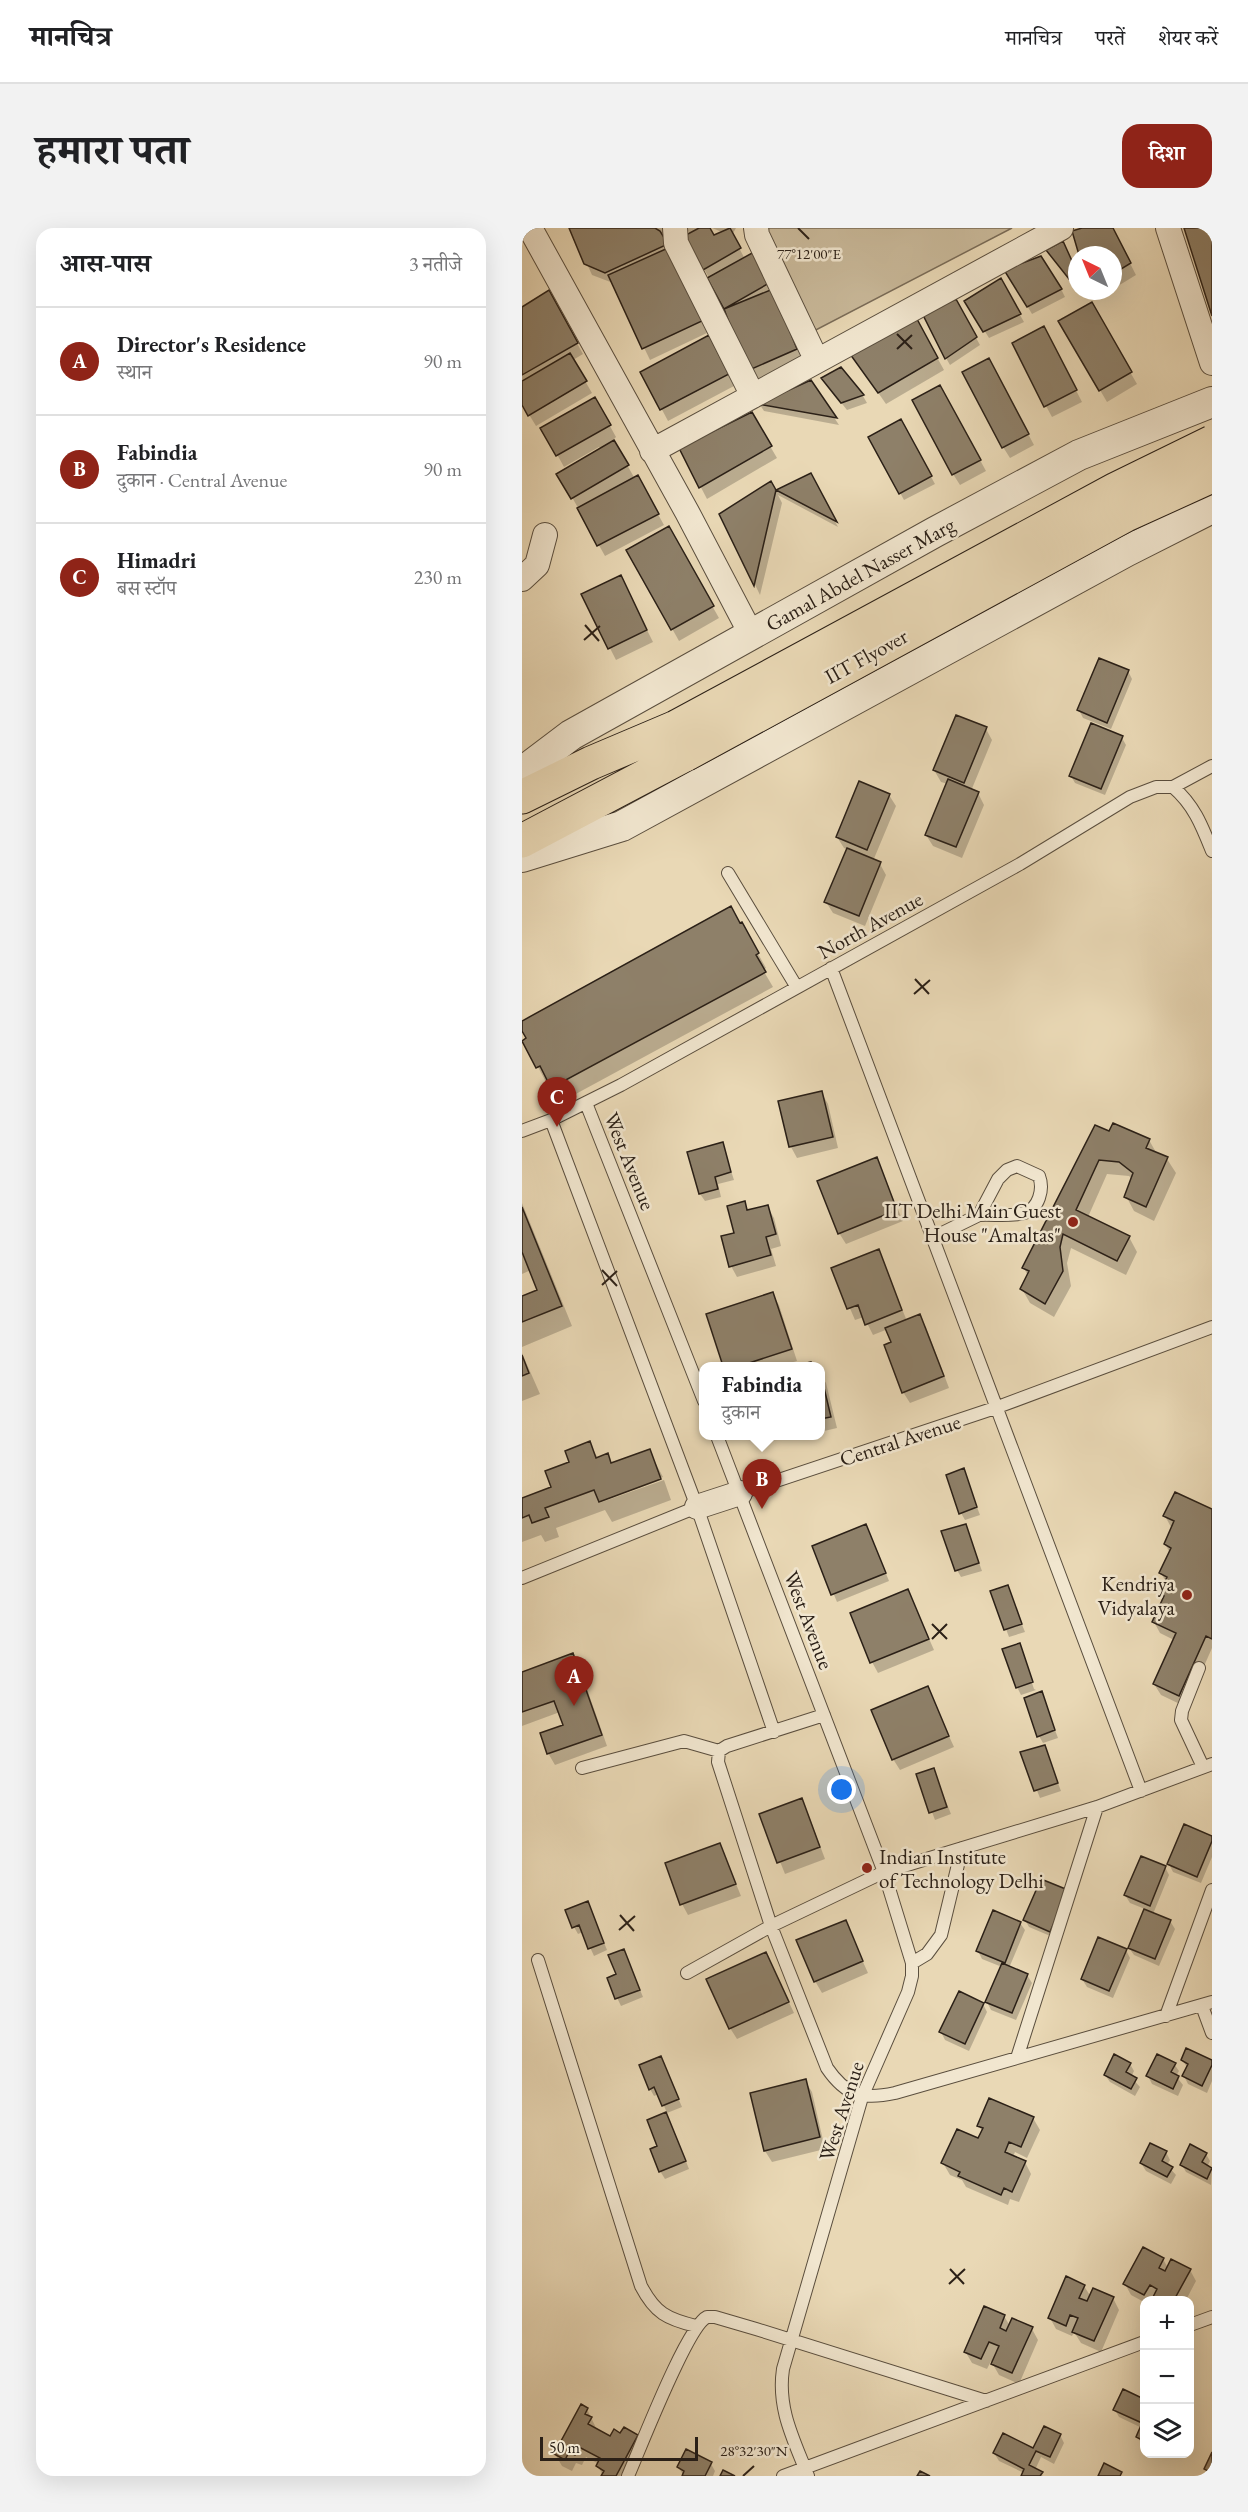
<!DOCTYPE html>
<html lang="hi">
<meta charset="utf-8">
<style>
body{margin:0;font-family:"EB Garamond","Noto Serif Devanagari",serif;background:#f2f2f2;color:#202124}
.controls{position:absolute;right:18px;bottom:18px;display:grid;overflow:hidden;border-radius:12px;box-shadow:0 6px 24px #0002}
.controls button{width:54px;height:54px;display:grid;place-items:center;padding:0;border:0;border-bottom:2px solid #e0e0e0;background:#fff;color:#202124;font:30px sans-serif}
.compass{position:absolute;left:546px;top:18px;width:54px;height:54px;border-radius:50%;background:#fff;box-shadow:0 6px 24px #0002;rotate:317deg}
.scale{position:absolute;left:18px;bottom:15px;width:158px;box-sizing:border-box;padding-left:6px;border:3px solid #2b2017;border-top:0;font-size:16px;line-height:21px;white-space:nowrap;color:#2b2017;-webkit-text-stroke:4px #f1e6cf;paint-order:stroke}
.you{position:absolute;left:320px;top:1562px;width:21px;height:21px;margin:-15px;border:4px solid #fff;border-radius:50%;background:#1a73e8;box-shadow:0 0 0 9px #1a73e833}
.badge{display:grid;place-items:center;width:39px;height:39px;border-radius:50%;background:#8f2418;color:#fff;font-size:20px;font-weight:700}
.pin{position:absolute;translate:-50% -50px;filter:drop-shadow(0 2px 3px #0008)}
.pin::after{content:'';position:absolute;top:32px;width:21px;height:18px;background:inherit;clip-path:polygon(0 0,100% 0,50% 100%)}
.popup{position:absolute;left:177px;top:1134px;width:126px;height:78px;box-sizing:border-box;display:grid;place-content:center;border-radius:12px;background:#fff;filter:drop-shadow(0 2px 4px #0005);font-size:20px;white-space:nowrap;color:#757577}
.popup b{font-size:22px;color:#202124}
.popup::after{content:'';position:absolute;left:50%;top:100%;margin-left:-12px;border:12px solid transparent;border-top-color:#fff}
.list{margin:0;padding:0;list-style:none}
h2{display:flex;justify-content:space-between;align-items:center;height:78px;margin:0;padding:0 24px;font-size:26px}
h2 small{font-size:20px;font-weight:400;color:#757577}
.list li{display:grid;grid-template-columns:39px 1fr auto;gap:18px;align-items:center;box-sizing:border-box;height:108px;padding:0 24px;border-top:2px solid #e0e0e0}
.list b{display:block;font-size:22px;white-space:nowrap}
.list p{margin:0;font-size:20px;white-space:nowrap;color:#757577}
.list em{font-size:20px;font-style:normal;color:#757577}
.icon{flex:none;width:33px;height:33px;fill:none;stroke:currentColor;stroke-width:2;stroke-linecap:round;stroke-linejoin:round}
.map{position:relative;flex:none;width:690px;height:2248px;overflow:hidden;border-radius:18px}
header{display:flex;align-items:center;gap:36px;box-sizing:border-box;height:84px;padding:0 30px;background:#fff;border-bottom:2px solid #e0e0e0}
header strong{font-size:28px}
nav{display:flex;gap:33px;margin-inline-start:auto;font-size:21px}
.intro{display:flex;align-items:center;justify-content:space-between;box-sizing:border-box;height:144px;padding:0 36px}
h1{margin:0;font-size:42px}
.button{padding:15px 27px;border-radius:18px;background:#8f2418;color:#fff;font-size:21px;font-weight:700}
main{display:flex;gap:36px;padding:0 36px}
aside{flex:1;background:#fff;border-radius:18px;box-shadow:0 6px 24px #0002}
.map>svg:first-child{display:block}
</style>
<header>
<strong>मानचित्र</strong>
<nav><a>मानचित्र</a><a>परतें</a><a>शेयर करें</a></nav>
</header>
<div class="intro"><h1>हमारा पता</h1><a class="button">दिशा</a></div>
<main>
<aside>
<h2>आस-पास<small>3 नतीजे</small></h2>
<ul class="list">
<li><span class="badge">A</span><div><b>Director's Residence</b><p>स्थान</p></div><em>90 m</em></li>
<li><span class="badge">B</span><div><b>Fabindia</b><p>दुकान · Central Avenue</p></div><em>90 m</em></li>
<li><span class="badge">C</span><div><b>Himadri</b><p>बस स्टॉप</p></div><em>230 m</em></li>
</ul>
</aside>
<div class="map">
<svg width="690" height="2248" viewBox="0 0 690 2248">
<rect width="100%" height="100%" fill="#e9d8b5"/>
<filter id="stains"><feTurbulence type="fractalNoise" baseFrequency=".00333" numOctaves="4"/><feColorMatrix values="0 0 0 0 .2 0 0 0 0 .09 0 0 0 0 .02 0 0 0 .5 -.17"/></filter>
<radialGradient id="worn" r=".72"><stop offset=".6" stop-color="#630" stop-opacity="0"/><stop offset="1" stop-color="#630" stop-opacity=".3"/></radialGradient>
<!-- green -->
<path fill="#c9b99a" stroke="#7a6c58" stroke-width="1.5" d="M247,0H490L290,104L243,11Z"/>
<!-- shadow -->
<path fill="#0003" d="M49,0H151L148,10L135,2L185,105L128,132L91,55L70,47Z
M163,0H186L191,9L200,4L190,0H214L210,7L223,31L231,26L257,74L280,132L233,154L227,143L204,80L164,9L169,6Z
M565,0H590L614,47L591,61V27H558Z
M531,29L555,46V58H552Z
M484,43L539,61L543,69L510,86Z
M478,52L502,94L467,110L444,73Z
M570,63H588L575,71Z
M27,65L61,126L51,132L70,165L14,198L0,175V81Z
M434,73L458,117L428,137L424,130Z
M569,76L615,156L585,174L538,94Z
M401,104L422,142L364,176L330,127Z
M528,111L560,174L530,189L524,178Z
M193,120L212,158L146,193L120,144Z
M319,140L341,168L345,175L325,182L306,158Z
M473,143L512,217L488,230L481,219Z
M288,153L317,197L242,183L238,177Z
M424,170L464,243L438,257L431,246Z
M73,171L94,209L91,212L113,251L122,261L142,297L83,328L37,246L79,221L77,219L42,239L21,201Z
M229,186L255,230L185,271L159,221Z
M378,193L413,256L382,272L348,210Z
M288,247L316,299L256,267L260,275L238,367L199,286L249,255L254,264Z
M146,300L197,390L157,413L106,322Z
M104,360L131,414L94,432L61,367Z
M606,443L610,451L589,501L561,490L557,482Z
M464,501L470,512L449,563L456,565L462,577L440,630L411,618L404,607L426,556L419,554L412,542Z
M600,510L604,517L583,567L553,555L549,548Z
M367,567L374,578L351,633L358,636L364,647L343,698L311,685L304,674L326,622L322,620L315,609Z
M228,711L244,740L241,742L251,759L39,874L27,852L24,854L2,813L6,810L0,800V794Z
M299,864L306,876L316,920L275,930L269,919L258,874Z
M588,905L627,912L635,926L645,931L654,945L632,993L612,983L604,968L610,951L607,948L585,946L566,989L607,1009L615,1024L604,1047L549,1020L545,1035L549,1058L532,1089L508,1075L500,1061L506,1048L502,1040Z
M200,915L212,952L196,956L199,969L183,973L178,966L167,925Z
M354,931L381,993L324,1016L317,1005Z
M0,975L50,1098L0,1119V1070L17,1063L9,1042L0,1046Z
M222,975L227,983L245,978L252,990L259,1018L249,1021L254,1038L215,1049L209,1038Z
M356,1023L385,1093L397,1088L404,1099L427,1160L388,1175L381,1164L371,1115L366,1101L351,1107L342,1089L333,1092L311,1041Z
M250,1065L257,1077L275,1133L258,1138H203L186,1087Z
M0,1125L18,1166L0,1173Z
M298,1146L304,1155L315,1200L298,1204Z
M67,1215L76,1230L85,1227L90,1236L127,1223L141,1249L77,1272V1275L142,1252L149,1272L90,1294L83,1282L34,1300L37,1309L23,1314L19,1307L0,1314V1271L30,1260L49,1235Z
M441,1242L458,1287L443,1292L439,1285Z
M690,1282V1420L664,1479L639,1467L632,1456L652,1412L638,1405L632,1394L642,1372L639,1366L644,1354L639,1345L648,1325L643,1316L650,1301L643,1288Z
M444,1298L460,1343L439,1349L435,1342Z
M348,1306L367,1353L315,1374L292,1319Z
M485,1359L503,1404L487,1409L470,1364Z
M386,1363L412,1422L356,1445L350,1434Z
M497,1416L512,1461L514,1462L499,1467L495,1459Z
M51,1427L57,1438L85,1518L33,1537L26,1525L43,1498L38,1484L0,1498V1445Z
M405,1460L432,1519L378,1542L371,1531Z
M519,1465L536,1510L521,1515L517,1508Z
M522,1518L539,1563L518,1570L500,1525Z
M411,1541L429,1586L413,1592L396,1547Z
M279,1571L285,1583L303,1631L263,1646L239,1586Z
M690,1609V1629L679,1655L651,1644L647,1636Z
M198,1617L219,1668L166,1687L160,1676Z
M643,1639L647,1647L631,1686L648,1693L653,1701L637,1738L612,1727L607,1720L623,1681L608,1675L603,1667Z
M545,1663L533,1710L507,1699L503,1692Z
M69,1682L85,1722L72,1728L61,1704L56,1706L52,1699Z
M323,1694L346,1745L300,1765L293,1753Z
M498,1695L503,1702L487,1740L505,1747L510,1755L494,1792L469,1782L465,1774L480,1739L460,1731L456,1723Z
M604,1722L608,1730L591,1770L565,1759L560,1751Z
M244,1726L272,1785L215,1811L208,1800Z
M105,1730L121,1769L99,1778L86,1751L96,1747Z
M461,1776L465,1784L447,1823L423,1812L419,1804Z
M139,1830L160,1879L145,1885L137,1866L132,1868L128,1861Z
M660,1832L690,1833V1853L685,1865L666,1856L662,1848L665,1839Z
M608,1836L612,1843L609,1849L618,1859L613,1868L588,1854L583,1847Z
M652,1836L657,1843L654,1848L661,1857L656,1868L630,1856L626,1848Z
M283,1853L290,1864L303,1921L250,1934L243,1923Z
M511,1890L518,1902L505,1930L493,1924L491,1929L503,1934L509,1946L497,1974L488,1971L486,1977L444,1959L440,1952L428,1947L421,1935L457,1912L461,1904L457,1898Z
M148,1893L167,1941L143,1951L138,1943L137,1919Z
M644,1924L648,1932L645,1937L654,1947L649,1956L624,1943L619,1935Z
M684,1926L688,1933L685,1939L690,1941L689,1957L664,1944L660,1937Z
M641,2031L646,2040L668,2042L674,2053L664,2072L632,2071L622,2074L609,2067L603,2056Z
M562,2058L569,2069L591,2070L597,2082L579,2124L559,2115L552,2104L550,2108L534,2101L528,2090Z
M482,2088L488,2098L510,2101L516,2112L497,2156L477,2147L469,2133L465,2141L450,2135L443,2123Z
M602,2163L622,2173V2218L615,2209L620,2200L597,2189L593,2182Z
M65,2181L75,2202L89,2210L99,2207L115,2208L122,2219L106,2248H81L76,2238L77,2236L64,2229L60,2237L54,2235L50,2243L40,2238L33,2226Z
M538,2207L542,2215L532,2236L519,2229L513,2242L521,2248H500L502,2245L477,2233L472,2225L512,2222Z
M189,2236L193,2243L191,2248H162L156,2239Z"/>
<!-- building -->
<path fill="#8e8069" stroke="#2b2017" stroke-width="1.5" d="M47,0H133L138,3L146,16L83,45L62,36Z
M177,0H188L192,7L208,0L219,20L181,42L162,8Z
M560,0H591L609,35L591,46V27H557L550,3Z
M662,0H690V88Z
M541,13L555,44V51H547L524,22Z
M146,20L180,93L120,121L86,47Z
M232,24L249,54L202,81L185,50Z
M519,28L540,61L505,79L482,42Z
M479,50L499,86L461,104L442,73Z
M251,61L275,121L225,143L202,81Z
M27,62L56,115L0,147V79Z
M434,71L455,109L423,131L401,87Z
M570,74L610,144L577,163L536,93Z
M395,91L416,130L356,165L328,126Z
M522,98L555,162L522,179L490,115Z
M187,107L207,146L138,182L118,144Z
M48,125L65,153L6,188L0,177V153Z
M467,130L507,206L480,220L440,144Z
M319,139L342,167L319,175L299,150Z
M289,152L315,190L236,176Z
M418,157L459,232L430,247L390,172Z
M73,169L89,197L34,228L18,200Z
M230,184L250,218L177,260L157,220Z
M379,191L410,248L377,266L346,209Z
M92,212L107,237L49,271L34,246Z
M289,245L315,294L254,262Z
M116,247L137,286L75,318L55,280Z
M249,253L254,262L232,358L197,286Z
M147,298L192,378L149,402L104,322Z
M99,347L125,402L86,421L59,366Z
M577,430L607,442L585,495L555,482Z
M434,487L465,499L442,555L411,542Z
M569,495L601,508L579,561L547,548Z
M426,551L457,564L434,619L403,607Z
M337,553L368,566L345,622L314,609Z
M325,620L359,634L337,688L302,674Z
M209,678L218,695L220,694L237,725L234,727L244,744L29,860L18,838L14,840L0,813L4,810L0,803V793Z
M300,863L311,909L267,919L256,873Z
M591,895L628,911L624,920L646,929L624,979L602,969L611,945L597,934L577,932L554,982L608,1008L595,1033L541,1006L538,1019L541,1043L523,1076L498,1061L507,1043L500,1040L573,897L587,903Z
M201,914L209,944L193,949L196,961L177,966L165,924Z
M355,929L375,982L316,1006L295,953Z
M223,973L225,982L246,977L254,1006L244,1009L249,1027L207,1039L199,1008L212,1005L205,978Z
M0,979L40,1078L0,1094V1068L15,1062L0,1024Z
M357,1021L380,1082L343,1097L336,1077L325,1081L309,1040Z
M251,1064L270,1121L218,1138H201L184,1086Z
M398,1086L422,1148L380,1165L362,1117L369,1114L363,1100Z
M0,1127L7,1145L0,1148Z
M289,1134L290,1138H272Z
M298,1143L309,1189L298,1191Z
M68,1213L74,1230L86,1225L89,1235L128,1221L139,1251L77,1274L72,1262L23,1280L27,1289L10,1295L7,1287L0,1290V1270L29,1259L23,1243L47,1234L43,1223Z
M442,1240L455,1279L437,1286L424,1247Z
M653,1264L690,1281V1411L684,1408L657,1468L631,1456L654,1405L630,1394L642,1368L637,1366L645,1349L637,1345L649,1320L642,1316L652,1293L641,1288Z
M344,1296L364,1345L309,1367L290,1318Z
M444,1296L457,1335L433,1343L419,1303Z
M486,1357L500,1396L482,1402L468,1363Z
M386,1361L407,1411L348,1435L328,1385Z
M498,1415L511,1454L494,1460L480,1421Z
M51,1425L80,1507L25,1526L18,1505L41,1497L32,1473L0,1484V1444Z
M406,1458L427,1508L370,1532L349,1482Z
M520,1463L533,1502L515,1509L502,1470Z
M523,1517L536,1555L512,1563L498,1524Z
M412,1540L425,1579L407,1585L394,1546Z
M280,1570L298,1619L255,1635L237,1586Z
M662,1596L690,1608V1613L675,1649L645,1636Z
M198,1615L214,1656L158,1677L143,1635Z
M619,1628L644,1638L628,1678L602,1667Z
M519,1651L546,1662L528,1704L501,1692Z
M66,1673L82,1715L66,1721L57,1697L50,1700L43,1682Z
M622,1681L649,1692L633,1731L606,1720Z
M471,1682L499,1694L483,1735L454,1723Z
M324,1692L341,1733L292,1754L274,1712Z
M576,1709L605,1721L587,1763L559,1751Z
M102,1721L118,1762L93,1771L85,1750L94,1746L86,1727Z
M244,1724L267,1774L207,1801L184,1751Z
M480,1735L506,1746L490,1785L463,1774Z
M437,1763L462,1775L443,1816L417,1804Z
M664,1820L690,1832V1837L680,1858L660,1848L666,1836L659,1832Z
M592,1826L609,1835L604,1844L615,1850L609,1861L582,1847Z
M635,1826L654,1835L649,1844L657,1848L651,1861L624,1848Z
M139,1828L157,1871L140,1878L132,1859L127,1862L117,1837Z
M284,1851L298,1909L242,1923L228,1865Z
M467,1870L512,1889L499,1919L487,1914L483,1924L504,1933L490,1964L482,1960L479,1967L436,1948L438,1944L419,1935L435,1901L456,1910L461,1900L455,1898Z
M144,1884L164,1933L137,1944L128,1921L135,1918L125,1892Z
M628,1915L645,1923L640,1933L651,1939L645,1949L618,1935Z
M668,1916L685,1925L680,1934L690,1940L685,1951L658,1937Z
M621,2019L642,2030L637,2040L643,2043L649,2031L669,2041L652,2072L630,2071L635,2061L628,2057L622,2067L601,2056Z
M544,2048L563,2057L557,2070L565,2073L571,2060L592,2069L572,2113L550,2104L556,2090L548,2087L544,2098L526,2090Z
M462,2078L483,2087L478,2100L484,2103L490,2090L511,2099L490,2145L469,2136L477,2118L467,2114L459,2131L442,2124Z
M601,2161L622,2171V2213L614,2209L620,2195L591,2182Z
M59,2176L66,2180L63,2186L70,2189L66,2196L88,2208L92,2201L98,2205L102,2199L116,2207L94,2248H79L82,2243L74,2238L78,2230L57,2219L53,2227L47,2224L43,2232L32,2226Z
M522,2198L539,2206L528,2229L514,2223L507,2237L521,2244L518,2248H499L502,2241L471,2225L481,2205L511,2220Z
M164,2221L190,2234L183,2248H160L162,2243L155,2239Z
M690,2224V2245L682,2241Z
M582,2235L600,2244L598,2248H576Z
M201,2242L213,2248H198Z
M398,2243L408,2248H395Z"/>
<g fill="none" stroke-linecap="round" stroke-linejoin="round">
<defs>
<path id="service" d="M651,559C672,577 680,598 690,623
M206,645L274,758
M309,740L619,1563
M64,875L182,1173
M29,892L175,1279L252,1504
M0,903L29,892L99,857L498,636L608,569L634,559H651L690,538
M410,1010L457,987L476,951L485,942L495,938L517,948C522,961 517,981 502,985C488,989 471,986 457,987
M195,1208L362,1644L390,1735V1748L386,1764L340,1869L261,2141C255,2181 272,2212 286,2248
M218,1265L473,1180L690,1099
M0,1350L175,1279
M677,1440L660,1483L659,1492L681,1539
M302,1487L205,1518L197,1523L196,1534L249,1698L305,1840C324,1868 341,1872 373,1865L690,1774
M60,1540L162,1513L197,1523
M16,1732L119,2058C133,2085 145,2091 174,2098
M390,1735L405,1726L419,1707L440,1620
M165,1745L249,1698L362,1644L575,1579L690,1536
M680,1778L690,1805
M644,1788L690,1662
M495,1830L575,1579
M668,2097L690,2089
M106,2248C118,2221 165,2098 185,2089H193L234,2101L464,2173
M261,2248L622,2114"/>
<path id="minor" d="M8,0L165,284L229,406
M153,0L154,15L231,168
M234,0L235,7L295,133
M646,0L690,135
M130,223L539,0
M0,351L15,337L23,307
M175,1279L218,1265"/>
<path id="tertiary" d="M0,544L49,507L413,304L557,227L690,174
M0,629L100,598L605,323L690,280"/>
<path id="primary" d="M0,569L69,535L154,499
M0,613L163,527"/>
</defs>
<!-- service casing -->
<use href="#service" stroke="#5a4e3e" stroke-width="14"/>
<!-- minor casing -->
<use href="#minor" stroke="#5a4e3e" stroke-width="26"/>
<!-- tertiary casing -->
<use href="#tertiary" stroke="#5a4e3e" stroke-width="32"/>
<!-- primary casing -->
<use href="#primary" stroke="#2b2017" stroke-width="35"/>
<!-- service -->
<use href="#service" stroke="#f1e6cf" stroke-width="12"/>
<!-- minor -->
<use href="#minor" stroke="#f1e6cf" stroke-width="24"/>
<!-- tertiary -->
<use href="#tertiary" stroke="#f1e6cf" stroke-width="30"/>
<!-- primary -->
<use href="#primary" stroke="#e9d8b5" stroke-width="33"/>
<defs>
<path id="primary-bridge" d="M154,499L594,261L690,214
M163,527L604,287L690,248"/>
</defs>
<!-- primary-bridge casing -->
<use href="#primary-bridge" stroke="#2b2017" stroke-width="35" stroke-linecap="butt"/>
<!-- primary-bridge -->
<use href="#primary-bridge" stroke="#e9d8b5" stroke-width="33"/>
</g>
<!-- ticks -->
<path fill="none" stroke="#2b2017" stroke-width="2" d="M276,0L287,11M375,106L390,121M375,121L390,107M63,397L77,413M62,412L78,398M393,751L407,766M392,766L408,752M80,1042L95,1058M80,1057L95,1043M410,1396L425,1411M410,1411L425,1396M98,1687L112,1703M97,1702L113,1688M428,2041L442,2056M427,2056L443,2041M221,2248L232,2238"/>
<!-- markers -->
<g fill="#8f2418" stroke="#f1e6cf" stroke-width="2">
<circle cx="551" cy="994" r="6"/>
<circle cx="665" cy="1367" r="6"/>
<circle cx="345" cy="1640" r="6"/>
</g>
<g text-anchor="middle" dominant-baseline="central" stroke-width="5" stroke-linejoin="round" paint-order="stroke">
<!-- street labels -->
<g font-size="21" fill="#2b2017" stroke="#f1e6cf">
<text transform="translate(338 346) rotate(-29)">Gamal Abdel Nasser Marg</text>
<text transform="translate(344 428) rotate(-29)">IIT Flyover</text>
<text transform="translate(348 697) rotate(-29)">North Avenue</text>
<text transform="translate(108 933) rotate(68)">West Avenue</text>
<text transform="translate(378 1212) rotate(-18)">Central Avenue</text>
<text transform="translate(287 1392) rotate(69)">West Avenue</text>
<text transform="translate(319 1883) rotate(-72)">West Avenue</text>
</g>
<!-- poi labels -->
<g font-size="21" fill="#2b2017" stroke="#f1e6cf" text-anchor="end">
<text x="539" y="982">IIT Delhi Main Guest<tspan x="539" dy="24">House "Amaltas"</tspan></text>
<text x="653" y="1355">Kendriya<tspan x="653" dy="24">Vidyalaya</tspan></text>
<text x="357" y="1628" text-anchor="start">Indian Institute<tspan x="357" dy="24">of Technology Delhi</tspan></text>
</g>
</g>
<g font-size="15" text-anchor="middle" fill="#2b2017" stroke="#f1e6cf" stroke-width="5" stroke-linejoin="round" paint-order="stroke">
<text x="287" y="31">77°12'00"E</text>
<text x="232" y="2228">28°32'30"N</text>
</g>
<rect width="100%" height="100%" filter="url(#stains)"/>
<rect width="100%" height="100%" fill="url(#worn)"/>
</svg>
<div class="controls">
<button>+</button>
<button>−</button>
<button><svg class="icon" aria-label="layers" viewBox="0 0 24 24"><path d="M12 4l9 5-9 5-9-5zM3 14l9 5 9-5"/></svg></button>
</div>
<svg class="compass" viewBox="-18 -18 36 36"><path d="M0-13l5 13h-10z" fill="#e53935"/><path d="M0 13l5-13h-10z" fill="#757577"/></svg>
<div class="scale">50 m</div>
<div class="you"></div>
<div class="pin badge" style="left:52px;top:1478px">A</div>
<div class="pin badge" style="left:240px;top:1281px">B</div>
<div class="popup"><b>Fabindia</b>दुकान</div>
<div class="pin badge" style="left:35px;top:899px">C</div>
</div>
</main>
